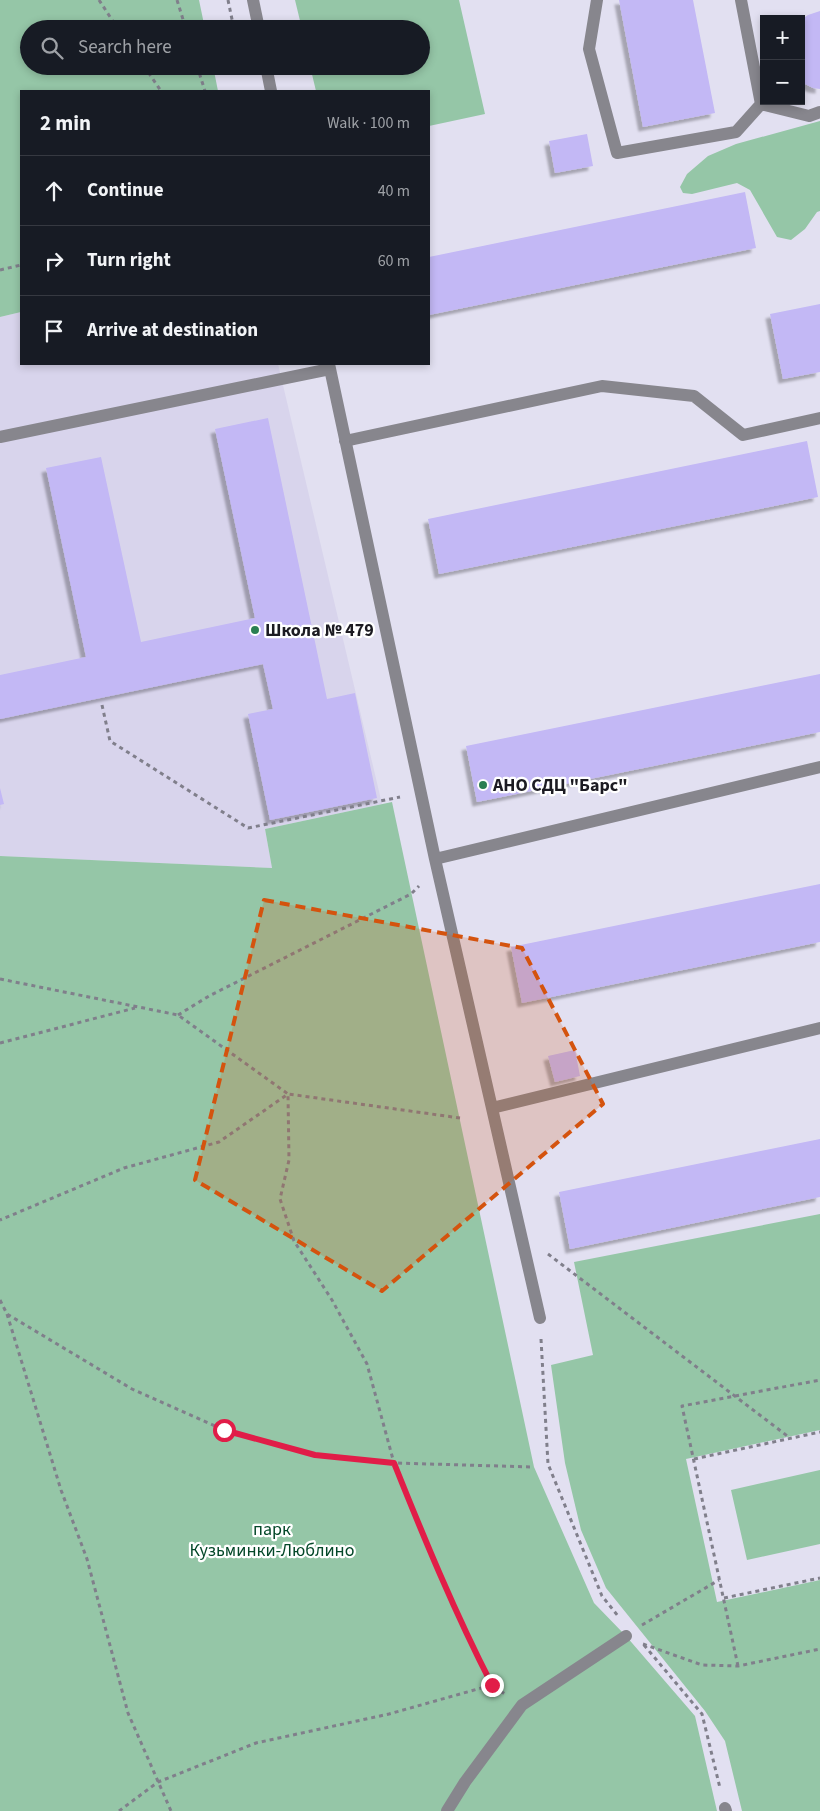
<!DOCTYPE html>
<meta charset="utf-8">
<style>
body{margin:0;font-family:"Source Sans 3",sans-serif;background:#242831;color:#f1f3f6}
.controls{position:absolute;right:15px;top:15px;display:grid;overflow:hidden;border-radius:0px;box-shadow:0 2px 8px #0003}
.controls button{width:45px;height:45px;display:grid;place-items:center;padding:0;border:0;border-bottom:1px solid #363941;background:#171b24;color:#f1f3f6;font:25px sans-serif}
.stop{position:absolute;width:15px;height:15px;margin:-11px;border:4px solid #e11d48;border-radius:50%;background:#fff}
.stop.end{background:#e11d48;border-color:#fff;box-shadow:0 1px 5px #0008}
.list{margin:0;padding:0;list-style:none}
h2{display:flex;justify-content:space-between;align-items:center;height:65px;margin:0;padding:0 20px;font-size:21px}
h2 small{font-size:16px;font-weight:400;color:#9ea1a6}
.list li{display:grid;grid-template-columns:32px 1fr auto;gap:15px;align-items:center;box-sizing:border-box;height:70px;padding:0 20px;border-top:1px solid #363941}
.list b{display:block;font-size:19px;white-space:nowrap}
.list em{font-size:16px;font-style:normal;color:#9ea1a6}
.icon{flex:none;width:28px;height:28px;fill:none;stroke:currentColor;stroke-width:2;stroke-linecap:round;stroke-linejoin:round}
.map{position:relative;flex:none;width:820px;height:1811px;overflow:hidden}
.search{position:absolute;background:#171b24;box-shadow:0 2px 8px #0003;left:20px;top:20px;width:410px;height:55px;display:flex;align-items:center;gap:12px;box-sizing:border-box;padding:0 18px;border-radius:28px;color:#9ea1a6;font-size:19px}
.panel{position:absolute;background:#171b24;box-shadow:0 2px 8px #0003;left:20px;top:90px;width:410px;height:275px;border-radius:0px}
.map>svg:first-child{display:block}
</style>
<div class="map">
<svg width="820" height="1811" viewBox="0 0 820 1811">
<defs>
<filter id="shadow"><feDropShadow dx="-4.5" dy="4.5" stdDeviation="1" flood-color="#0004"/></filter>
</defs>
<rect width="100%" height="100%" fill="#e2e0f1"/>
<!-- built -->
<path fill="#d8d4ec" d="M21,312V364H278L382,804L265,829L272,868L0,856V317Z"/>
<!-- green -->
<path fill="#95c6a7" d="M0,0H199L205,29H29V66H213L218,91H21V312L0,317Z
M295,0H459L485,114L429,126V91H316L310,66H421V29H302Z
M820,121V211L817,212L805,229L791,240L777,237L750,190L737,183L692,194L683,193L680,187L687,174L708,156L736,144Z
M392,802L534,1467L594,1603L626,1636L695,1716L717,1811H0V856L272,868L265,829Z
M820,1214V1430L686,1459L717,1602L820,1580V1811H742L725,1741L705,1711L606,1588L581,1530L565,1463L551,1365L593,1355L574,1262Z
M820,1470V1544L747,1560L731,1490Z"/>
<!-- building -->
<path fill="#c3b8f5" filter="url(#shadow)" d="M619,0H693L715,113L643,127Z
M820,11V89L813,88L801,82V20L808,15Z
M587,134L593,166L555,173L549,141Z
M745,192L756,248L429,315V257Z
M820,304V372L783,379L770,314Z
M268,418L327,699L355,693L377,798L270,820L248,714L273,709L263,664L0,719V675L86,657L46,468L101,457L141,642L255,618L215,429Z
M807,441L818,497L439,574L428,519Z
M820,674V732L477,802L466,746Z
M0,788L4,804L0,805Z
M820,884V942L522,1003L511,947Z
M575,1050L580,1076L555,1082L548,1056Z
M820,1139V1197L570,1249L559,1192Z"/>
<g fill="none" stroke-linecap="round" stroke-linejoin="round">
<!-- path -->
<path stroke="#807f8b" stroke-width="3" stroke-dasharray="4 4" stroke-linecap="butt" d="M99,0L118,29
M177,0L186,29
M228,0L234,29
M144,66L161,91
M197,66L205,91
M0,270L21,265
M102,705L110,741L248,828L400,797
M0,979L178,1015L288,1094L219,1142L124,1168L0,1220
M178,1015L209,996L411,894L419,886
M0,1043L135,1008
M460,1118L288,1094L289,1160L280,1199L294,1241L332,1300L367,1364L394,1463L423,1536L465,1632L492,1685
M548,1254L790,1438
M0,1300L7,1314L132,1389L224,1430L315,1455L394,1463L534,1467
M7,1314L61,1490L87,1559L128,1713L171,1811
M541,1339L548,1464L602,1596L618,1616
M694,1459L820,1432
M724,1598L820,1578
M642,1625L719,1580
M643,1644L702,1665L738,1666L820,1649
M644,1645L702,1714L720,1788
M738,1666L682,1406L820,1380
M119,1811L158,1782L256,1743L389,1714L492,1685L505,1694"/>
<!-- minor -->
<path stroke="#87868d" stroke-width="12" d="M253,0L259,29
M597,0L589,49L617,153L736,132L761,104L741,0
M266,66L271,91
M761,104L809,116L820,112
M329,364L435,859
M0,437L330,369
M345,441L602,386L694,396L743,435L820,418
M492,1108L820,1028
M540,1318L435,859L820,767
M725,1808L726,1811
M447,1811L465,1782L522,1705L626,1636"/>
</g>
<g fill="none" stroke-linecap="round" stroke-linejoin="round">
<!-- route -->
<path stroke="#e11d48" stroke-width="6" d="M224,1430L315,1455L394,1463C424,1538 455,1613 492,1685"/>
</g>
<!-- marked area -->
<path fill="#d4530e" fill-opacity="0.2" stroke="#d4530e" stroke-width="4" stroke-dasharray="10 6" stroke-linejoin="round" d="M264,900L522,948L603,1104L382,1291L195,1180Z"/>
<!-- markers -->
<g fill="#2a7f52" stroke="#fff" stroke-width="2">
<circle cx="255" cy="630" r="5"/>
<circle cx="483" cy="785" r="5"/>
</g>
<g text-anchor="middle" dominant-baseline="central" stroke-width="4.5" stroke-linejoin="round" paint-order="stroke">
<!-- poi labels -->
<g font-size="18" font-weight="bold" fill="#1c1b22" stroke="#fff" text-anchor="start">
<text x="265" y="630">Школа № 479</text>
<text x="493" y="785">АНО СДЦ "Барс"</text>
</g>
<!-- park labels -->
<g font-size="18" fill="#034728" stroke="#fff">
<text x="272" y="1529">парк<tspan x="272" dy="21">Кузьминки-Люблино</tspan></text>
</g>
</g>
</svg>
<div class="controls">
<button>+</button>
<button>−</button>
</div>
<div class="stop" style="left:224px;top:1430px"></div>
<div class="stop end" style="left:492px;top:1685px"></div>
<div class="search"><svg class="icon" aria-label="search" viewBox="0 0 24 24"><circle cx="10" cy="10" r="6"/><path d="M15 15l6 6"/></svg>Search here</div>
<section class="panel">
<h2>2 min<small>Walk · 100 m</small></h2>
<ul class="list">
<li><svg class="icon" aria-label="ahead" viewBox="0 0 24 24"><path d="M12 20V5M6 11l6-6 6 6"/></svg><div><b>Continue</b></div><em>40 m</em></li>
<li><svg class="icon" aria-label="right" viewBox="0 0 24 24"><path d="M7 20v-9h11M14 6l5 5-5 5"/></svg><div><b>Turn right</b></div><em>60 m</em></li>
<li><svg class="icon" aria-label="arrive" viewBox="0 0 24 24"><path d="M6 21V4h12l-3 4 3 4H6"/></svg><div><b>Arrive at destination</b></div></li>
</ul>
</section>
</div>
